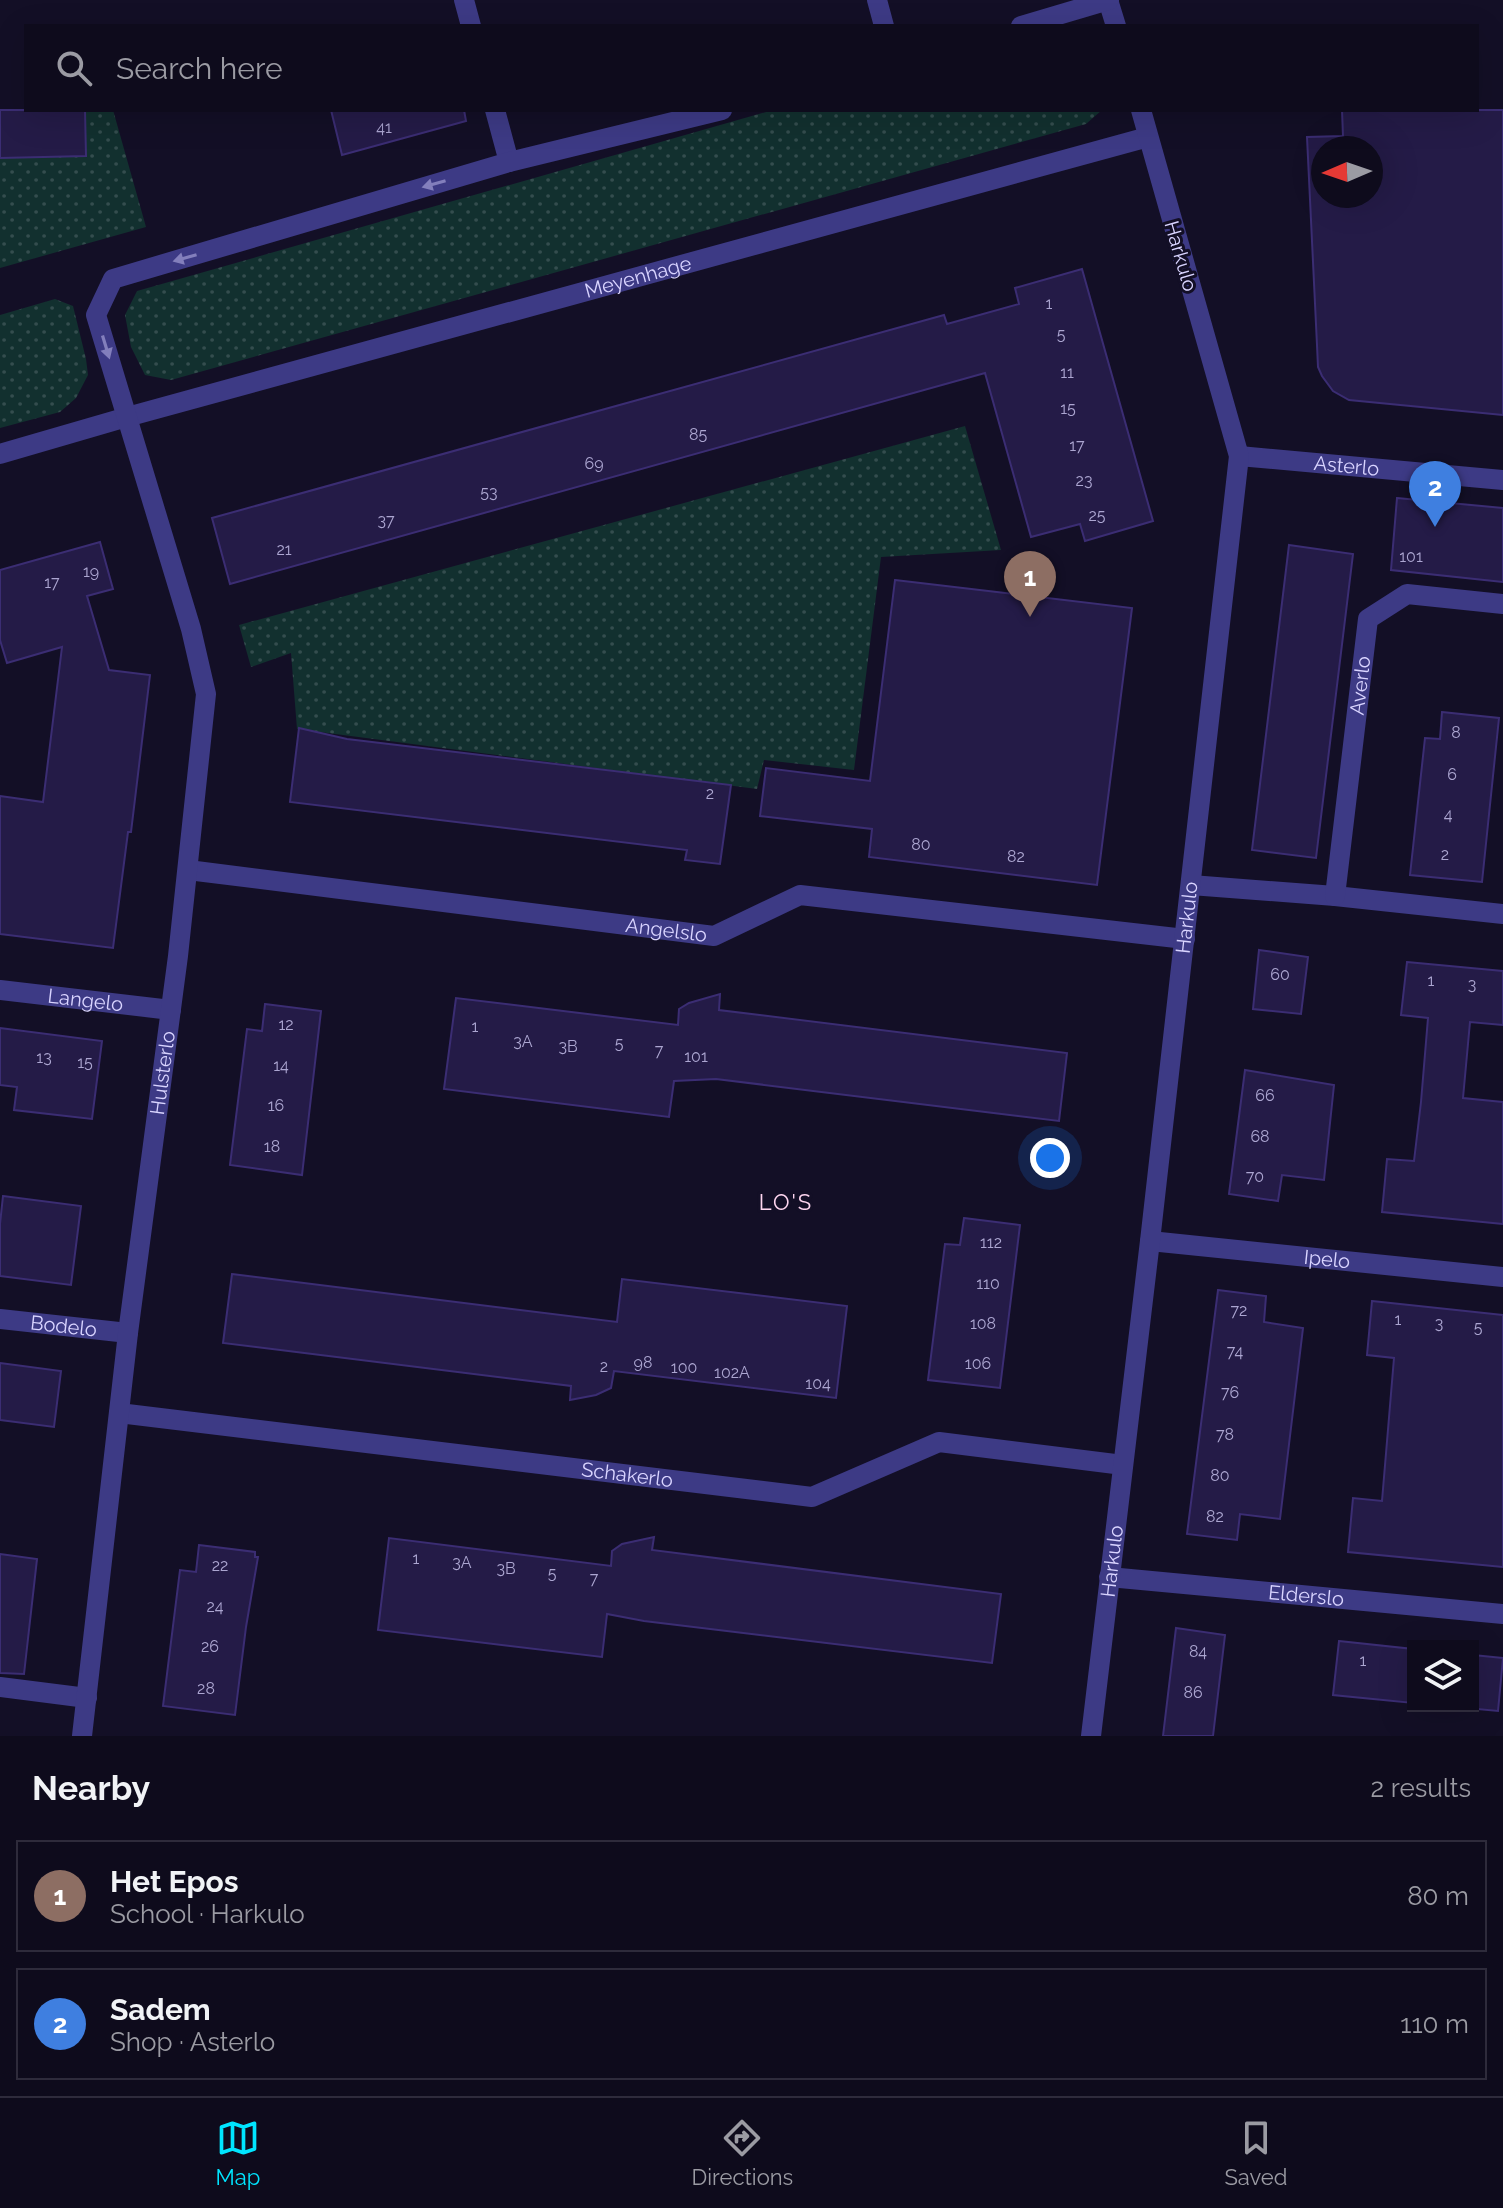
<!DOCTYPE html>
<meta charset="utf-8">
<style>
body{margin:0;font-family:Raleway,sans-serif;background:#171425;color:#f1f3f6}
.controls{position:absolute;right:24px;bottom:24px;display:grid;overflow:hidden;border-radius:0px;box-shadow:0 8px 32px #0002}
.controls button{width:72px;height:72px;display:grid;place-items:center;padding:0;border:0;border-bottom:2px solid #2e2b3b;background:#0e0b1c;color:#f1f3f6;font:40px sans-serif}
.compass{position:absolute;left:1311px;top:136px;width:72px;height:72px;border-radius:50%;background:#0e0b1c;box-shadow:0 8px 32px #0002;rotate:268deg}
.you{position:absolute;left:1050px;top:1158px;width:28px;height:28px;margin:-20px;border:6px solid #fff;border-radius:50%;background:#1a73e8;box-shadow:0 0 0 12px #1a73e833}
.badge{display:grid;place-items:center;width:52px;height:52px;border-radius:50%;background:#00e5ff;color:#fff;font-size:26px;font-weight:700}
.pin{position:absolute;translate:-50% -66px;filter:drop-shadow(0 2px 4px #0008)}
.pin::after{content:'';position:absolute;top:42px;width:28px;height:24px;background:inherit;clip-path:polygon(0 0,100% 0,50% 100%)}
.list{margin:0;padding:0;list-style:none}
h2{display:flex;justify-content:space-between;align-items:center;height:104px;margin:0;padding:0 32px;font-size:34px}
h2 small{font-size:26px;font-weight:400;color:#9b9ba3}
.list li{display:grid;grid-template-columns:52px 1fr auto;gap:24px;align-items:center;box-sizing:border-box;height:112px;margin:0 16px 16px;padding:0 16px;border:2px solid #2e2b3b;border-radius:0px}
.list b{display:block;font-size:30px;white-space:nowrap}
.list p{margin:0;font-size:26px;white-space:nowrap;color:#9b9ba3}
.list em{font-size:26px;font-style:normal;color:#9b9ba3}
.icon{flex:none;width:44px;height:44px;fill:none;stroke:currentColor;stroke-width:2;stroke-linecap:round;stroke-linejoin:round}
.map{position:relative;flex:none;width:1503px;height:1736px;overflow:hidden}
.search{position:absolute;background:#0e0b1c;box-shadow:0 8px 32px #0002;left:24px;right:24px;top:24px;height:88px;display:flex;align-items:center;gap:20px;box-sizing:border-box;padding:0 28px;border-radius:0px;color:#9b9ba3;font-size:30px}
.sheet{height:360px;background:#0e0b1c}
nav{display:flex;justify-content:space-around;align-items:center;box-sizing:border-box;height:112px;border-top:2px solid #2e2b3b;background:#0e0b1c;font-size:22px;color:#9b9ba3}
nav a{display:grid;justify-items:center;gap:4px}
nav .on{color:#00e5ff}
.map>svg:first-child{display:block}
</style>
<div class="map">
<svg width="1503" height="1736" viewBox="0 0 1503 1736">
<defs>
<pattern id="grass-dots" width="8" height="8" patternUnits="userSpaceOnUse" patternTransform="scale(2)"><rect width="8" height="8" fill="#12302f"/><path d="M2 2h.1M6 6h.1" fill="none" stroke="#344d4e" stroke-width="1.8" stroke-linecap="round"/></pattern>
</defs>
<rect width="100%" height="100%" fill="#130f26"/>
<!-- grass -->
<path fill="url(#grass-dots)" d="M85,110H113L146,227L0,268V158Z
M773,110H1102L1086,124L171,380L145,375L131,347L125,315L137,291Z
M55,299L73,306L86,359L88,375L76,398L60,412L0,428V315Z
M965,426L1001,550L881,557L854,770L764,760L757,789L297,729L291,653L251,667L239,625Z"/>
<!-- building -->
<path fill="#241b47" stroke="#3b2d73" stroke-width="2" fill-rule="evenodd" d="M0,110H85L86,156L0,158Z
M331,110H464L466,121L342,155Z
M1342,110H1503V415L1349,400L1333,391L1322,376L1318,367L1317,345L1307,137L1343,136ZM1323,148H1371V196H1323Z
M1082,269L1153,521L1085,541L1080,524L1031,537L985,373L230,584L212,518L944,315L947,324L1019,304L1015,288Z
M1397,498L1503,508V582L1391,570Z
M100,542L113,589L87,596L109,670L150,675L131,832H128L113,948L0,934V796L43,802L62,647L7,663L0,640V570Z
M1289,545L1353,554L1316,858L1252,850Z
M895,580L1132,608L1097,885L869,857L872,829L760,816L766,768L870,781Z
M1442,712L1499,718L1482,882L1410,875L1425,738L1440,739Z
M299,728L347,739L731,785L720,864L685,860L687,850L290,802Z
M1259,950L1308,957L1301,1014L1253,1009Z
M1407,962L1503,971V1025L1470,1022L1463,1098L1503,1102V1224L1382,1212L1387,1159L1414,1161L1421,1102L1428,1018L1401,1015Z
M720,994L719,1010L1067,1053L1059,1121L716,1079L674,1081L669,1117L444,1089L456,998L678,1025L679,1009L689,1003Z
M265,1004L321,1011L302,1175L230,1165L247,1029L262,1031Z
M0,1028L102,1041L92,1119L14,1110L17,1087L0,1085Z
M1245,1070L1334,1085L1324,1180L1282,1175L1278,1201L1229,1194Z
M3,1196L81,1206L71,1285L0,1276V1224Z
M964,1218L1020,1225L1000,1388L928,1380L945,1244L960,1245Z
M232,1274L617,1322L622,1279L847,1306L836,1398L614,1371L611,1388L596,1395L570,1400L571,1386L223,1343Z
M1218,1290L1266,1296L1264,1322L1303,1328L1280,1519L1240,1514L1237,1540L1187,1534Z
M1372,1301L1503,1315V1567L1348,1552L1353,1498L1382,1501L1394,1358L1367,1355Z
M0,1363L61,1371L54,1427L0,1420Z
M654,1537L652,1550L1001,1594L992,1663L644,1621L607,1614L602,1657L378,1630L389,1538L611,1566L612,1551L622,1544Z
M199,1545L255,1552V1557H258L246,1627L235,1715L163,1706L180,1570L196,1572Z
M0,1554L37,1559L24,1674L0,1673Z
M1176,1628L1225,1635L1213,1736H1163Z
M1339,1641L1413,1649V1703L1333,1695Z
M1473,1655L1503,1658L1498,1711L1445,1706H1473Z"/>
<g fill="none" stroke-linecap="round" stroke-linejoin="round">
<!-- minor -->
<g stroke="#3d3a85" stroke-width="20">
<path d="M464,0L471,26"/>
<path d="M877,0L884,26"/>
<path d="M1108,0L1116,26"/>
<path d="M1021,26L1109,0"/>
<path d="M495,110L509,162"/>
<path id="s1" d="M0,454L127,417L1148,137"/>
<path id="s2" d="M1239,456L1503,480"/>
<path id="s3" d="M188,870L714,936L800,895L1185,939"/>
<path d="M1191,885L1335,896L1503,914"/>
<path id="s4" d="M1335,896L1368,619L1407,594L1503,604"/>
<path id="s5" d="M0,990L171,1010"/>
<path id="s6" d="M1150,1241L1503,1277"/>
<path id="s7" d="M0,1319L128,1333"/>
<path id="s8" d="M119,1413L812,1497L939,1442L1123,1465"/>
<path id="s9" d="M1109,1577L1503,1614"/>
<path d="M0,1687L87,1698"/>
<path id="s10" d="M82,1736L128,1333L178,956L206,694L191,629L96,315L113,279L509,162L722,110"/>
<path id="s11" d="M1091,1736L1150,1241L1239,456L1141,110"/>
</g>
</g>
<!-- one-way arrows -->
<defs><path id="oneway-solid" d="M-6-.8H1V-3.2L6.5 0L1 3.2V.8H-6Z" transform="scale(2)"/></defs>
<g fill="#837fbc">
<use href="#oneway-solid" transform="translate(434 184) rotate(164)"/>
<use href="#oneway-solid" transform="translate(185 258) rotate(164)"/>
<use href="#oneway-solid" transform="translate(106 347) rotate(73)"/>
</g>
<g text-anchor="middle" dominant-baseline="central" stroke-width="6" stroke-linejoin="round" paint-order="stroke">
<!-- number labels -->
<g font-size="16" fill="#aca6d1">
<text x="384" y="127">41</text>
<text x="1049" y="303">1</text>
<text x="1061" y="334">5</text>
<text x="1067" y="372">11</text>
<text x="1068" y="408">15</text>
<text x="698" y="434">85</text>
<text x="1077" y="445">17</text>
<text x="594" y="463">69</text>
<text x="1084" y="480">23</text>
<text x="489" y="492">53</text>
<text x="1097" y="515">25</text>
<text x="386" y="520">37</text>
<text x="284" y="549">21</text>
<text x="1411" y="556">101</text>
<text x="91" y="571">19</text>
<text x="52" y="582">17</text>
<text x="1456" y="732">8</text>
<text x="1452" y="774">6</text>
<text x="710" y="793">2</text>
<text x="1448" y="814">4</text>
<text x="921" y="844">80</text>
<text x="1445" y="854">2</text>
<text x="1016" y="856">82</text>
<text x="1280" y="974">60</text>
<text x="1431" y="980">1</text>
<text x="1472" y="984">3</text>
<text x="286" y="1024">12</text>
<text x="475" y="1026">1</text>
<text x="523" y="1041">3A</text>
<text x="619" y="1043">5</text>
<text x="568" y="1046">3B</text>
<text x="659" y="1050">7</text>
<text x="696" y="1056">101</text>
<text x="44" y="1057">13</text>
<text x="85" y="1062">15</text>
<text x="281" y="1065">14</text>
<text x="1265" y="1095">66</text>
<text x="276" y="1105">16</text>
<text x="1260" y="1136">68</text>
<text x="272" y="1146">18</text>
<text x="1255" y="1176">70</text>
<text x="991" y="1242">112</text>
<text x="988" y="1283">110</text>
<text x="1239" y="1310">72</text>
<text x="1398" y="1319">1</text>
<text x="983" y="1323">108</text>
<text x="1439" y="1323">3</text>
<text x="1478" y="1327">5</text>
<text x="1235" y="1351">74</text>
<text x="643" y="1362">98</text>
<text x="978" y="1363">106</text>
<text x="604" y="1366">2</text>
<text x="684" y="1367">100</text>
<text x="732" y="1372">102A</text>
<text x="818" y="1383">104</text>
<text x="1230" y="1392">76</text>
<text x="1225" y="1434">78</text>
<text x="1220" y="1475">80</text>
<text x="1215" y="1516">82</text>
<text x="416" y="1558">1</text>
<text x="462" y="1562">3A</text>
<text x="220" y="1565">22</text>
<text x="506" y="1568">3B</text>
<text x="552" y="1573">5</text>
<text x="594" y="1578">7</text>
<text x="215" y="1606">24</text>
<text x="210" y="1646">26</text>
<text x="1198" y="1651">84</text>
<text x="1363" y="1660">1</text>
<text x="206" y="1688">28</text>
<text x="1193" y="1692">86</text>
</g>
<!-- street labels -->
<g font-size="20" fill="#d9d4ff" stroke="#130f26">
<text transform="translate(1181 256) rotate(74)">Harkulo</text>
<text stroke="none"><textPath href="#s1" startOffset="662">Meyenhage</textPath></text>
<text stroke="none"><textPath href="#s2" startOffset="108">Asterlo</textPath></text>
<text stroke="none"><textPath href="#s4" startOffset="212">Averlo</textPath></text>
<text stroke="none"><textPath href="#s11" startOffset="824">Harkulo</textPath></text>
<text stroke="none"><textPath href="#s3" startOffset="482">Angelslo</textPath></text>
<text stroke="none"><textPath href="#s5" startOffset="86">Langelo</textPath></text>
<text stroke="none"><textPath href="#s10" startOffset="668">Hulsterlo</textPath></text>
<text stroke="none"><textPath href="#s6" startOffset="178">Ipelo</textPath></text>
<text stroke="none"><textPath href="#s7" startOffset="64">Bodelo</textPath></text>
<text stroke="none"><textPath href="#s8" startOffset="512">Schakerlo</textPath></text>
<text stroke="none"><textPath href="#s11" startOffset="176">Harkulo</textPath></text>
<text stroke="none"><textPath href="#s9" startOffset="198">Elderslo</textPath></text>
</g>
<!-- neighbourhood labels -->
<g font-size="22" letter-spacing="2" fill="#ffd6f0" stroke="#130f26">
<text x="786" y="1202">LO'S</text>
</g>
</g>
</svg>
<div class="controls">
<button><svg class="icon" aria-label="layers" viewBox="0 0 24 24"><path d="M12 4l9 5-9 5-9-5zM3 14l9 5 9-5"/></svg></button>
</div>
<svg class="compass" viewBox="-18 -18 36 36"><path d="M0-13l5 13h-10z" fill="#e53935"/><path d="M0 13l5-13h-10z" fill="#9b9ba3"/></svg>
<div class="you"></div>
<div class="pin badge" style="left:1030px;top:617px;background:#8d6e63">1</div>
<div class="pin badge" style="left:1435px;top:527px;background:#3f7fe0">2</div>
<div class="search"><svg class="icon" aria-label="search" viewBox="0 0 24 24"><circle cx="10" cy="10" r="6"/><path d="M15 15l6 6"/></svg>Search here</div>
</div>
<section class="sheet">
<h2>Nearby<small>2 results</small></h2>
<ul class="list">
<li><span class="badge" style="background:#8d6e63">1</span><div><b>Het Epos</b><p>School · Harkulo</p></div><em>80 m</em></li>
<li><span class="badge" style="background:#3f7fe0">2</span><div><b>Sadem</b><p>Shop · Asterlo</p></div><em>110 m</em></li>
</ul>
</section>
<nav>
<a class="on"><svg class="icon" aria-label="map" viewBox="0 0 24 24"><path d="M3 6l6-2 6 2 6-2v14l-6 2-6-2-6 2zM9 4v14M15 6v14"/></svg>Map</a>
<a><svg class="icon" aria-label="directions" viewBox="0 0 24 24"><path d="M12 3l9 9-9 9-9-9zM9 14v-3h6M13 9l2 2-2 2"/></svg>Directions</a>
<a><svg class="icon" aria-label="saved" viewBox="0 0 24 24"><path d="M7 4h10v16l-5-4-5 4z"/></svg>Saved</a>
</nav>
